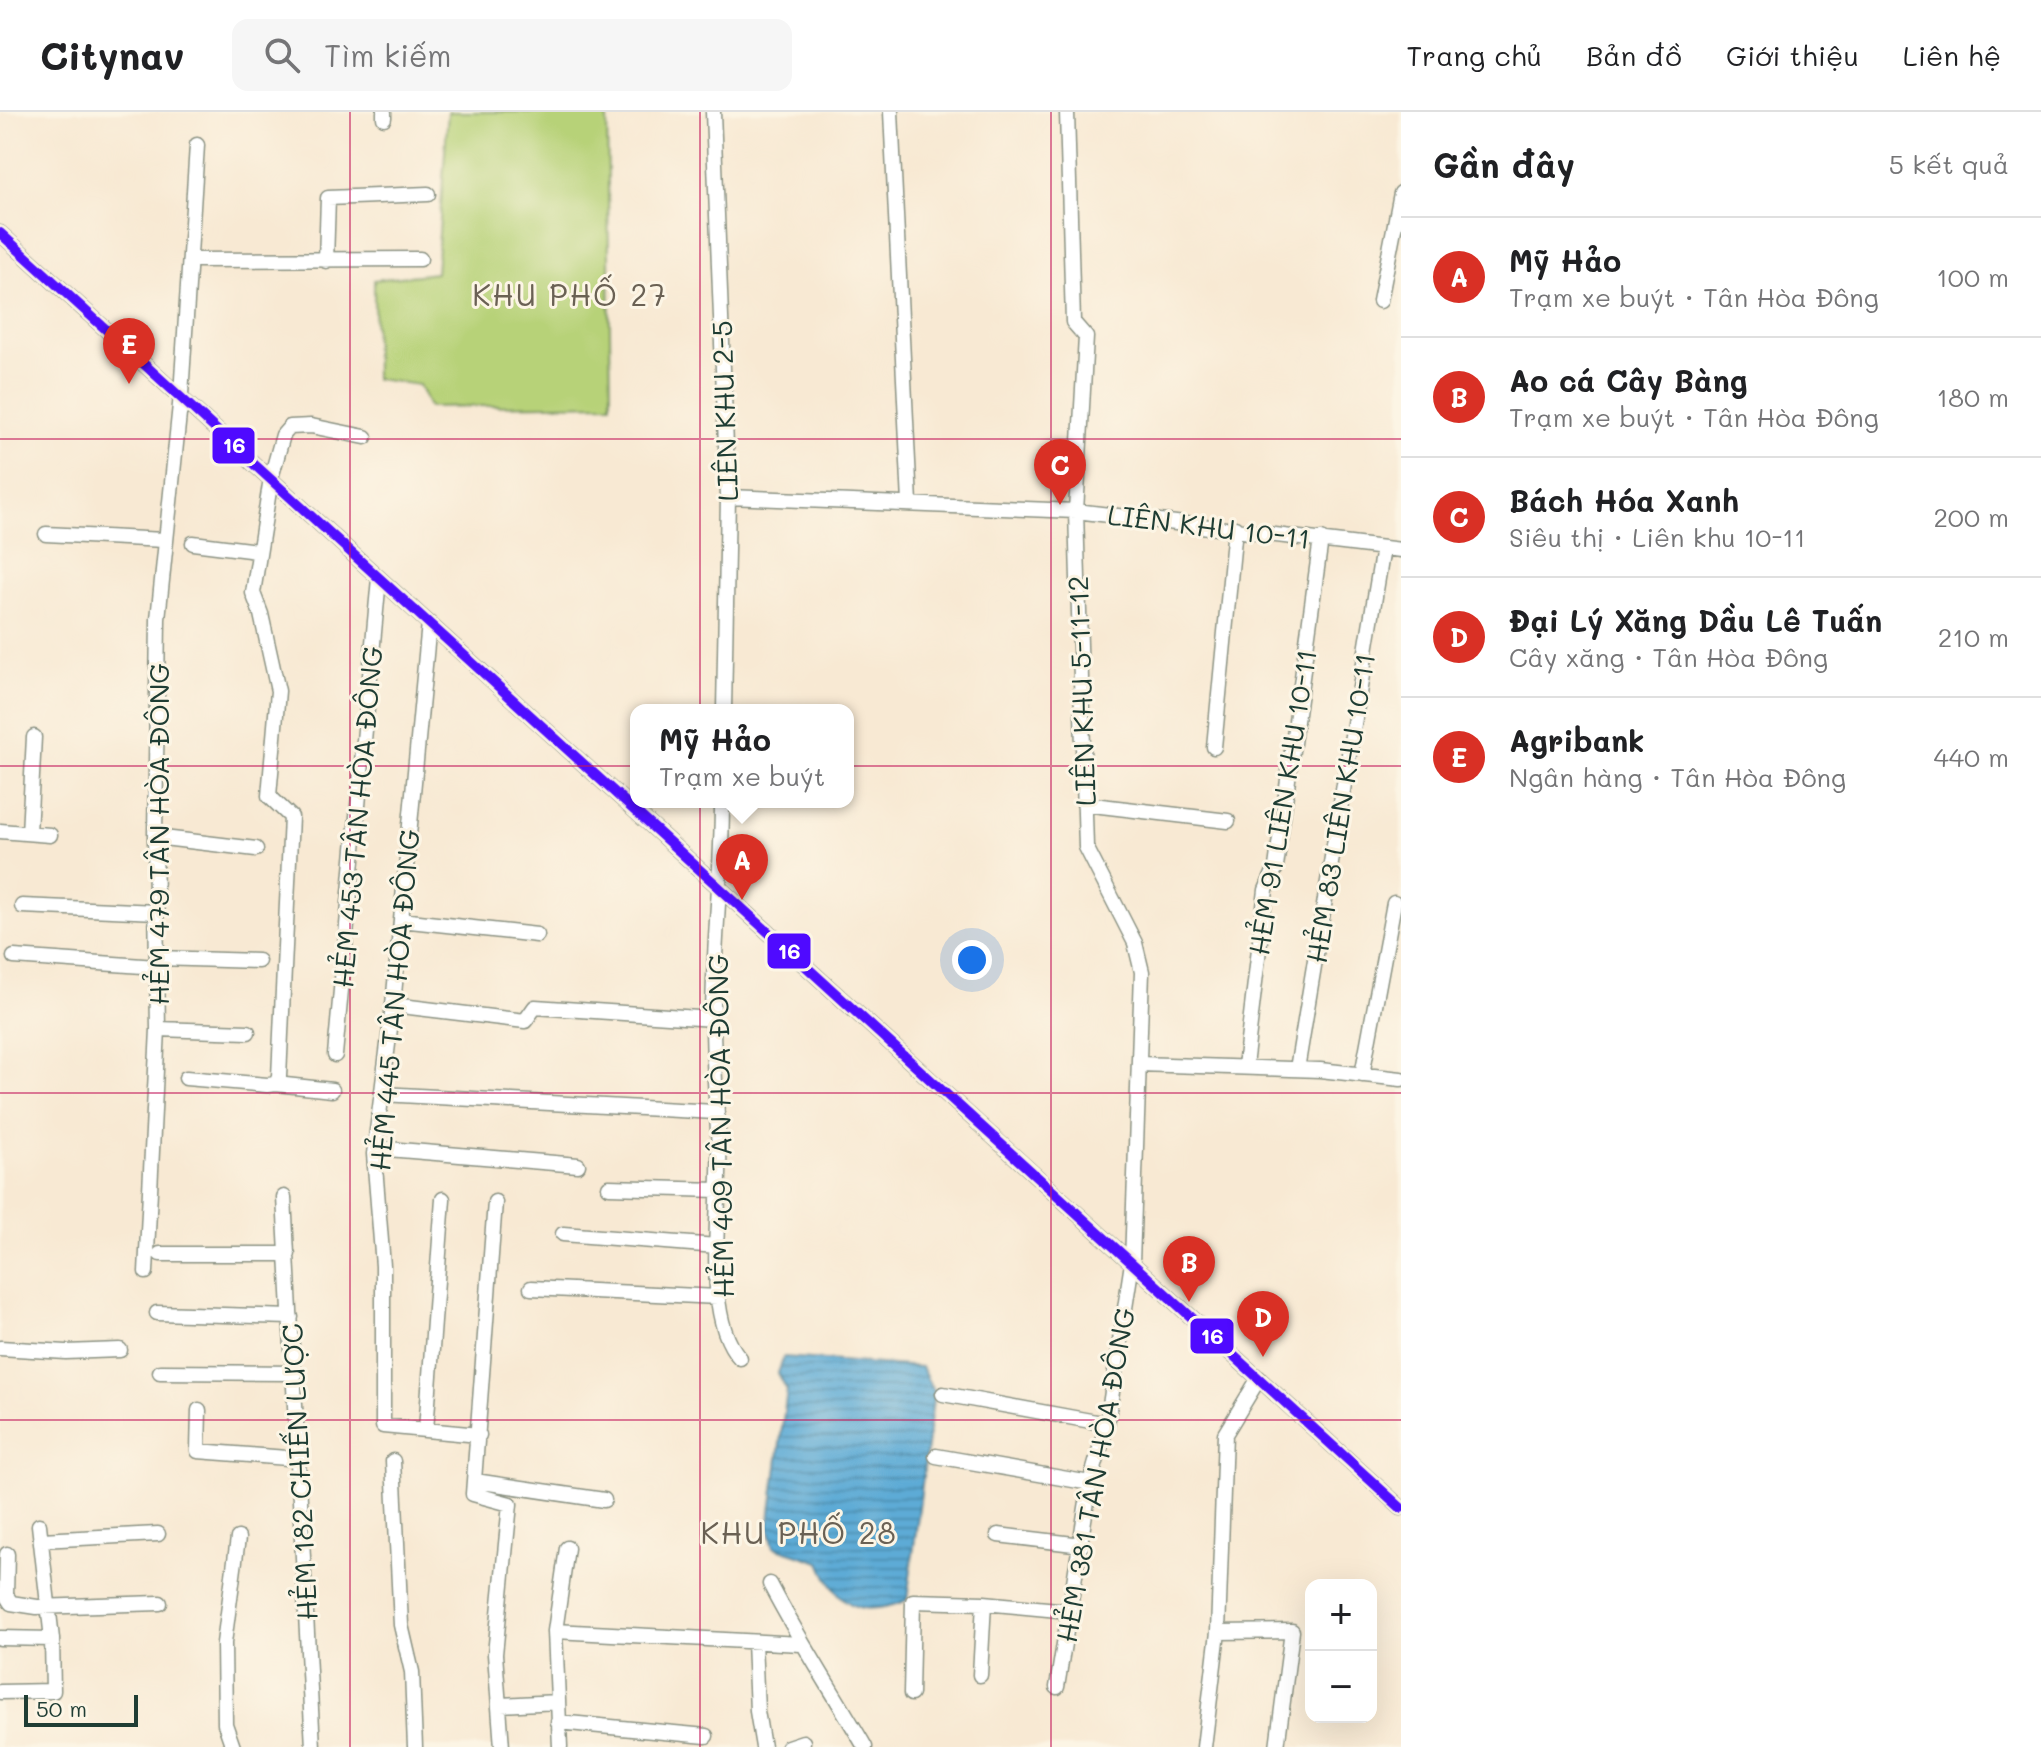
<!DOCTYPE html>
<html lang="vi">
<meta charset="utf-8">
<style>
body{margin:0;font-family:Mali,sans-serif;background:#f6f6f6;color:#202124}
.controls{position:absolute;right:24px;bottom:24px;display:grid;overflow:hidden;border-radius:16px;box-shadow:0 8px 32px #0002}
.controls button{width:72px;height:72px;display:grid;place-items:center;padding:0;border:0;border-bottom:2px solid #e0e0e0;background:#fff;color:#202124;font:40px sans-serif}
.scale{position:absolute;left:24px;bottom:20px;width:114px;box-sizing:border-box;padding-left:8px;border:4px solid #1f3d34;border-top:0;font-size:22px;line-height:28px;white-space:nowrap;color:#1f3d34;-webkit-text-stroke:6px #fcf5e5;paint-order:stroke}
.you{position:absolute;left:972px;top:848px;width:28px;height:28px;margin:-20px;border:6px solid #fff;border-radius:50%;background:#1a73e8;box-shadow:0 0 0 12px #1a73e833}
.badge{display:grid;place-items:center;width:52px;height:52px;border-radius:50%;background:#d93025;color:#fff;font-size:26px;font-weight:700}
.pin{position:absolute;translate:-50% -66px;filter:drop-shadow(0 2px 4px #0008)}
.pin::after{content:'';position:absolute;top:42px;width:28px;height:24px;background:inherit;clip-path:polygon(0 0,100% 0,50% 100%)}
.popup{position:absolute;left:630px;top:592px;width:224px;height:104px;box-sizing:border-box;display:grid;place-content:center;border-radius:16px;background:#fff;filter:drop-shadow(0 2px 6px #0005);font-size:26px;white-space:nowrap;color:#757577}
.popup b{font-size:30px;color:#202124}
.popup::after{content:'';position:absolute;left:50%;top:100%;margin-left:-16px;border:16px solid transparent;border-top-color:#fff}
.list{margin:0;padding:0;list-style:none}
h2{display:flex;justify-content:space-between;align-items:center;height:104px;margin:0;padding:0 32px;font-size:34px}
h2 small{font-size:26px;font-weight:400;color:#757577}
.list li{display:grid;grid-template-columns:52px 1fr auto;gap:24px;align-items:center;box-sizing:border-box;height:120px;padding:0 32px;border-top:2px solid #e0e0e0}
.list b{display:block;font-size:30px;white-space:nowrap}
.list p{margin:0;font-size:26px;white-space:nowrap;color:#757577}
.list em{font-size:26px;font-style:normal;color:#757577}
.icon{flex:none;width:44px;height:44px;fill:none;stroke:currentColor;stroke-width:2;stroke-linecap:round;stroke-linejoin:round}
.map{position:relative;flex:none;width:1401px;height:1635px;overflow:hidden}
header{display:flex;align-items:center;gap:48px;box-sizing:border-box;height:112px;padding:0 40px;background:#fff;border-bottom:2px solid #e0e0e0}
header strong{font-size:38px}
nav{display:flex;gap:44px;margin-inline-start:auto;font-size:28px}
.search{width:560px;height:72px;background:#f6f6f6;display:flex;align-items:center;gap:20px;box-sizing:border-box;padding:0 28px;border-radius:16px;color:#757577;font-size:30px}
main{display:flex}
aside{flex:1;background:#fff}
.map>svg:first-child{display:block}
</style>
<header>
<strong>Citynav</strong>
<div class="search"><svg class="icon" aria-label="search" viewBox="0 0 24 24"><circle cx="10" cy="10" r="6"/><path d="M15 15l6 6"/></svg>Tìm kiếm</div>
<nav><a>Trang chủ</a><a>Bản đồ</a><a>Giới thiệu</a><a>Liên hệ</a></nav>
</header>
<main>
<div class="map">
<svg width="1401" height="1635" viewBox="0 0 1401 1635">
<defs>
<pattern id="water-rules" width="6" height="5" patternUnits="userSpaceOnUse" patternTransform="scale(2)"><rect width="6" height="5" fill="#5dabd6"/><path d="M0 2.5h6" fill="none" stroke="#4c8cae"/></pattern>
</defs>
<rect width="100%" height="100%" fill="#fcf5e5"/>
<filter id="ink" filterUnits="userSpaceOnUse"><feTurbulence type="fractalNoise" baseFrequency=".0125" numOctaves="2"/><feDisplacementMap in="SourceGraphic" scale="16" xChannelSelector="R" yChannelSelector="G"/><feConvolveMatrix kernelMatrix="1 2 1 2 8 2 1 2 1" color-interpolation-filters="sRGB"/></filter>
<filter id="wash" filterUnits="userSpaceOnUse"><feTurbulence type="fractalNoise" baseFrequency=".006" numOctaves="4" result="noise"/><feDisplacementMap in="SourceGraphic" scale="32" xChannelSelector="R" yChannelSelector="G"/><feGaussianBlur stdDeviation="1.8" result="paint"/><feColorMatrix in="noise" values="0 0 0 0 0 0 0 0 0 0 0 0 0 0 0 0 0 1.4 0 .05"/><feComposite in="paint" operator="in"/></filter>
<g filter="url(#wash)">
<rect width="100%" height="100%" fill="#f8e9d3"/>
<!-- grass -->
<path fill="#b7d278" stroke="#6b8856" stroke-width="2" d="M448,0H607L611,292L429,295L419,273L375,267L374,168L436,161Z"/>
<!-- water -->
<path fill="url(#water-rules)" stroke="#3e7485" stroke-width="2" d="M784,1245L921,1255L934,1280L907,1488C861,1507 838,1495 820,1450L774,1435L769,1415L787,1278L778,1261Z"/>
</g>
<g filter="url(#ink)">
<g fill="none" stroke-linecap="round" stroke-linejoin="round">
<defs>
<path id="minor" d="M713,0L728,385L724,598
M891,0L910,391
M384,6V0
M0,121L1401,1396
M190,148L420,147
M326,149L328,86L428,82
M1380,189L1401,81
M728,385L1076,399L1401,438
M46,422L164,428
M193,431L257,439
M429,511L393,893L374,1042L383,1154V1314L479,1323
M1214,635L1235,416
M722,690C722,763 713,837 713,910C713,953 717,995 719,1038C722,1092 701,1205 740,1246
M1084,692L1228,709
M0,719L50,723
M29,721L34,625
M155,725L256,737
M22,794L157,800
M401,808L537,823
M14,845L157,855
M157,846L258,849
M393,893L525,909L535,895L713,907
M158,917L248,920
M335,943L379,466
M1139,952L1320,958L1401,967
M1245,954L1266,778L1276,755L1321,427
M1297,957L1383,436
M1362,963L1394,791
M186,966L267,973L276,972L279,965L291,705L269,684L278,579L261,502L253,481L271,366L283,323L290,315L311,314L365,325
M276,972L332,978
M382,982L715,1000
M376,1036L578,1053
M609,1075L718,1078
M284,1085L313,1635
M495,1090L473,1382L510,1392L495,1542L502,1635
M563,1122L717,1134
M160,1142H288
M146,1160L158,917L155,725L158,507L181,283L197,33
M531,1176L718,1185
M157,1201L291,1205
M0,1236L66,1240L120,1238
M160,1260L296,1261
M943,1282L1107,1312
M199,1298L198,1339L300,1347
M426,1318L443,1087
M936,1344L1090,1371
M393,1349L401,1513L412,1560L415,1635
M475,1369L604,1388
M998,1423L1082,1433
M41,1428L158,1422
M7,1442L6,1483L11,1491L37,1495L160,1491
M770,1472C799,1528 833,1580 865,1635
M555,1519L801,1532
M1218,1520L1292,1519L1277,1635
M0,1526L52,1527
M754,1530L757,1599L763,1635
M980,1563L984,1491
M1057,1575L1090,1371L1107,1312L1132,1151L1142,860L1135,831L1086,735L1076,399L1086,225L1073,210L1067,0
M0,1580L53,1579L52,1527L39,1413
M911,1582L913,1489L984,1491L1069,1499
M501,1593L557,1590
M558,1610L706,1624
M233,1635L225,1612L224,1531L238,1426
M560,1635L555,1519L567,1436
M788,1635L803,1630
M1204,1635L1218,1520L1225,1322L1259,1266"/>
</defs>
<!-- minor casing -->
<use href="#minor" stroke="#8c9384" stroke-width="17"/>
<!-- minor -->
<use href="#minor" stroke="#fff" stroke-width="14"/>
<defs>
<path id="bus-1" d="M0,121L1401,1396"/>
</defs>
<!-- bus-1 casing -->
<use href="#bus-1" stroke="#fcf5e5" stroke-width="16"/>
<!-- bus-1 -->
<use href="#bus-1" stroke="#4f0aff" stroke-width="10"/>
</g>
</g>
<!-- grid -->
<path fill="none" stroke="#c2185b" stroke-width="2" stroke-opacity="0.55" d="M350,0V1635M700,0V1635M1051,0V1635M0,327H1401M0,654H1401M0,981H1401M0,1308H1401"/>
<g text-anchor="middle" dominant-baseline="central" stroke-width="6" stroke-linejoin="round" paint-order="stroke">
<!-- street labels -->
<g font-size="28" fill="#1f3d34" stroke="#fcf5e5">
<text transform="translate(724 299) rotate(-92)">LIÊN KHU 2-5</text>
<text transform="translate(1209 414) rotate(7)">LIÊN KHU 10-11</text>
<text transform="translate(1081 579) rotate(-92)">LIÊN KHU 5-11-12</text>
<text transform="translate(1282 690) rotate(-81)">HẺM 91 LIÊN KHU 10-11</text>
<text transform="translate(1340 696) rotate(-81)">HẺM 83 LIÊN KHU 10-11</text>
<text transform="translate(357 705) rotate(-85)">HẺM 453 TÂN HÒA ĐÔNG</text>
<text transform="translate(158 722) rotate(-90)">HẺM 479 TÂN HÒA ĐÔNG</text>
<text transform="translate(394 888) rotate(-85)">HẺM 445 TÂN HÒA ĐÔNG</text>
<text transform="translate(720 1014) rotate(-91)">HẺM 409 TÂN HÒA ĐÔNG</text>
<text transform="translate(299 1360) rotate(-93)">HẺM 182 CHIẾN LƯỢC</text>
<text transform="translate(1095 1363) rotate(-80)">HẺM 381 TÂN HÒA ĐÔNG</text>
</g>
<!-- neighbourhood labels -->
<g font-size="30" letter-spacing="2" fill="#6a6154" stroke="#fcf5e5">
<text x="570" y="182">KHU PHỐ 27</text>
<text x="799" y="1420">KHU PHỐ 28</text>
</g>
</g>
<g stroke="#fcf5e5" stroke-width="3">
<rect x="211" y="314" width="45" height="39" rx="8" fill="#4f0aff"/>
<rect x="766" y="820" width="46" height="38" rx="8" fill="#4f0aff"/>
<rect x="1189" y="1205" width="46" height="38" rx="8" fill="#4f0aff"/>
</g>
<g font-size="22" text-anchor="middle" font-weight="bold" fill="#fff">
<text x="234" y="341">16</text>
<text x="789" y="847">16</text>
<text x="1212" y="1232">16</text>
</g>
</svg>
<div class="controls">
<button>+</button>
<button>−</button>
</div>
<div class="scale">50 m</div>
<div class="you"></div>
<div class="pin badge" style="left:742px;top:788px">A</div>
<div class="popup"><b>Mỹ Hảo</b>Trạm xe buýt</div>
<div class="pin badge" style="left:1189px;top:1190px">B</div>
<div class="pin badge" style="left:1060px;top:393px">C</div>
<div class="pin badge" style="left:1263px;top:1245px">D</div>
<div class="pin badge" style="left:129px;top:272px">E</div>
</div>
<aside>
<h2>Gần đây<small>5 kết quả</small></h2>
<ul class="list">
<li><span class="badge">A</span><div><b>Mỹ Hảo</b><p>Trạm xe buýt · Tân Hòa Đông</p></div><em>100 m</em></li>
<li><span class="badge">B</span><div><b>Ao cá Cây Bàng</b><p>Trạm xe buýt · Tân Hòa Đông</p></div><em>180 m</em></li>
<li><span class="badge">C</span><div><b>Bách Hóa Xanh</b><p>Siêu thị · Liên khu 10-11</p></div><em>200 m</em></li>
<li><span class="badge">D</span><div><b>Đại Lý Xăng Dầu Lê Tuấn</b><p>Cây xăng · Tân Hòa Đông</p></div><em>210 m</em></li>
<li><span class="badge">E</span><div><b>Agribank</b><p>Ngân hàng · Tân Hòa Đông</p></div><em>440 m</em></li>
</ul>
</aside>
</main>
